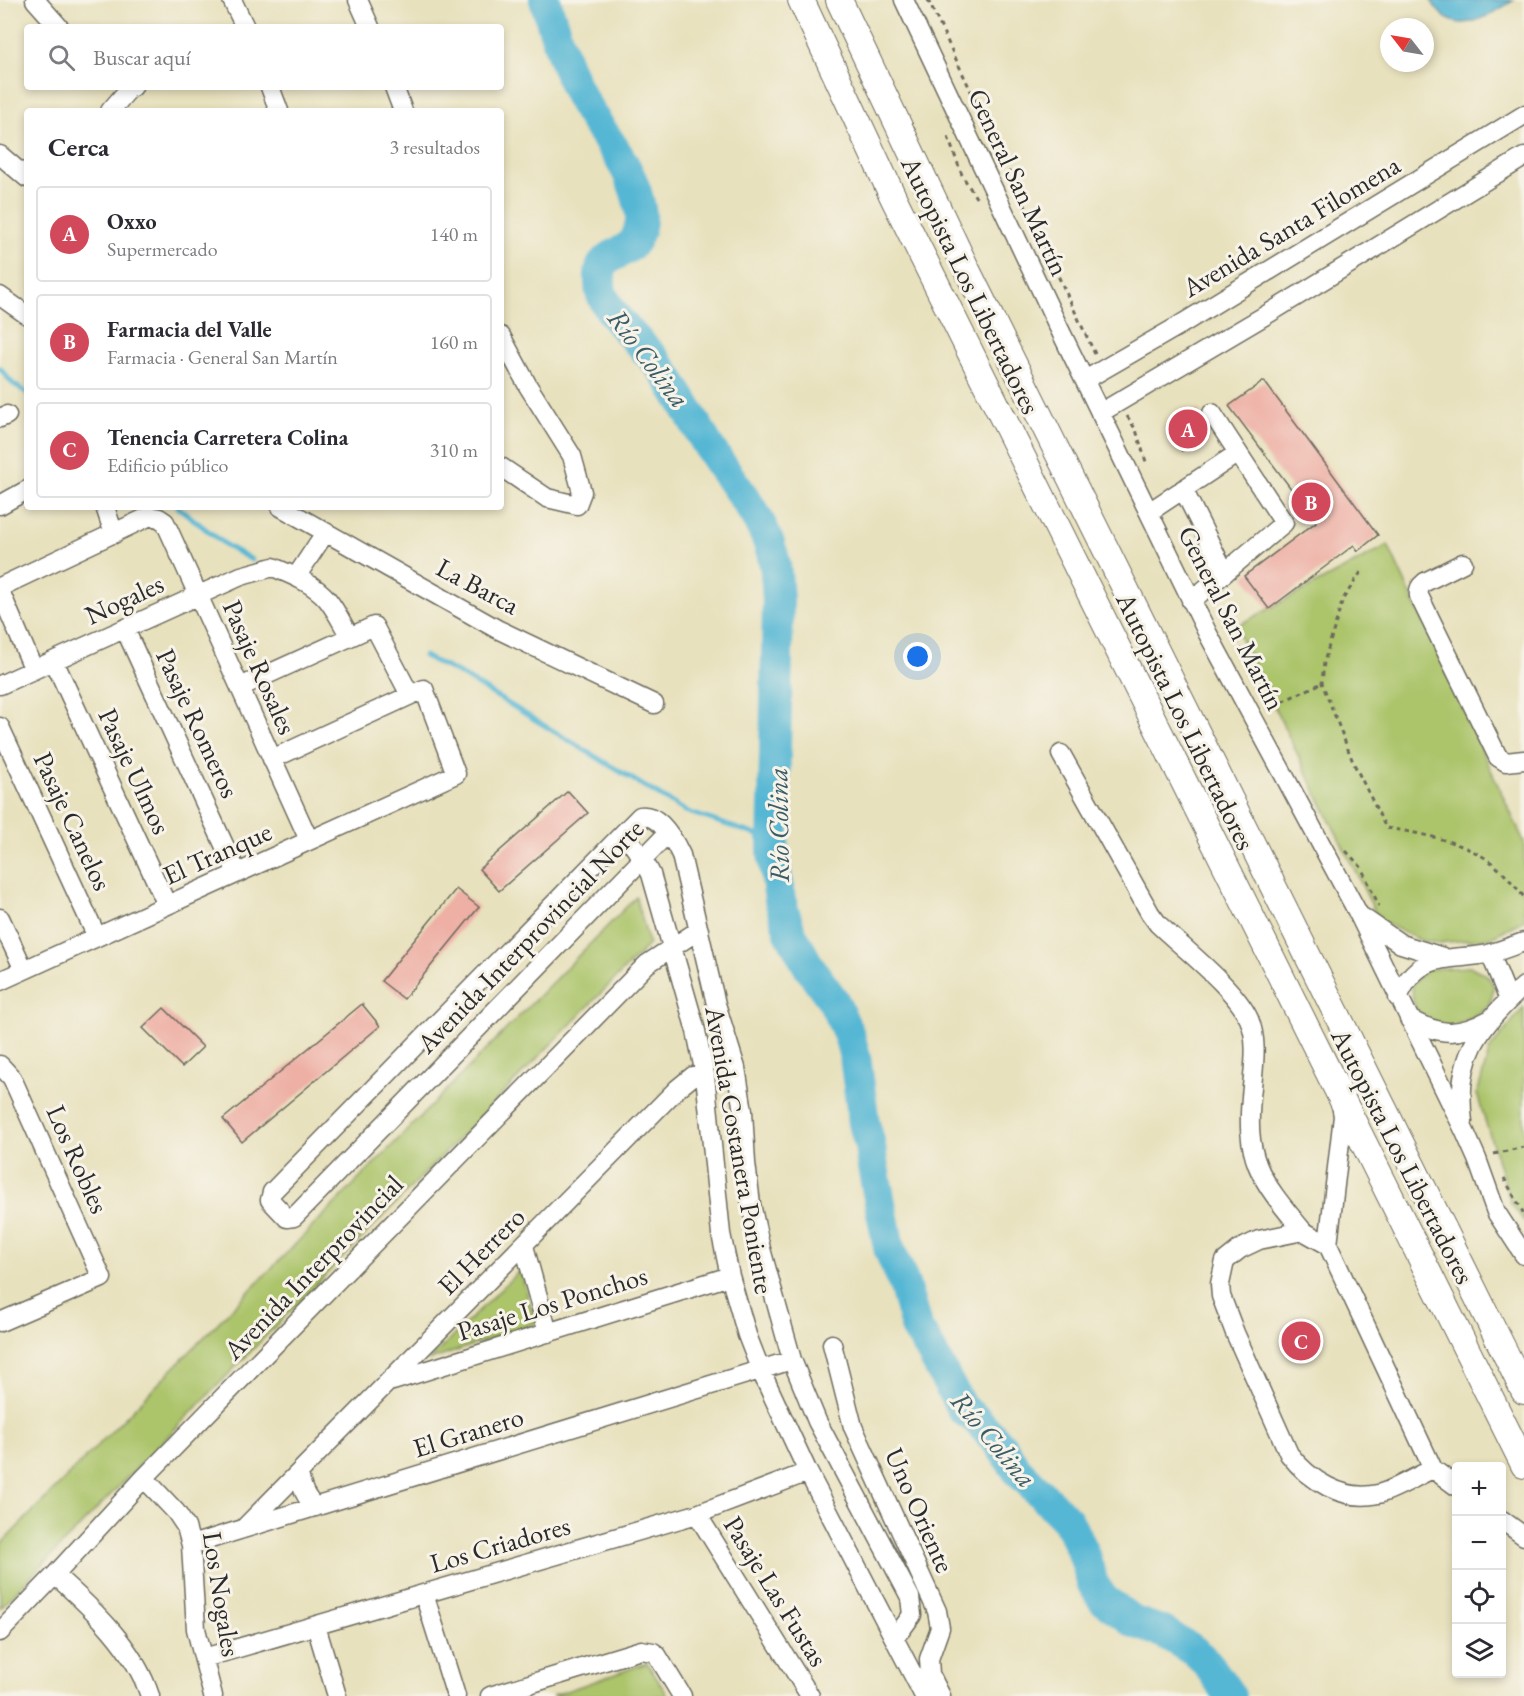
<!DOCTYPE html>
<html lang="es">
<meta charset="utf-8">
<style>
body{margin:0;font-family:"EB Garamond",serif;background:#f2f2f3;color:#2b2b33}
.controls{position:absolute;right:18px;bottom:18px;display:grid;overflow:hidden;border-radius:6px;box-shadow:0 3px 9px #0003}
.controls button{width:54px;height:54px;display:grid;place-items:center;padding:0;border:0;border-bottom:2px solid #e1e1e2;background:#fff;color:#2b2b33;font:30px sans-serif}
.compass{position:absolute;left:1380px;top:18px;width:54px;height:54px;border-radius:50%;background:#fff;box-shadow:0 3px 9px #0003;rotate:301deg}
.you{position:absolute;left:918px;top:657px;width:21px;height:21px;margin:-15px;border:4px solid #fff;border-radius:50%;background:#1a73e8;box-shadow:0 0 0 9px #1a73e833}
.badge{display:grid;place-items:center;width:39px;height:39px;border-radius:50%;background:#d1495b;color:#fff;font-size:20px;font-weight:700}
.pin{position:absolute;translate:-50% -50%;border:3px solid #fff;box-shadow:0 2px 6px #0006}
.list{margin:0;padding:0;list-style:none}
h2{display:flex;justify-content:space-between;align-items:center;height:78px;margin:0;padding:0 24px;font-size:26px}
h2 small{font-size:20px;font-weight:400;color:#7c7c81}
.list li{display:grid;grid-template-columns:39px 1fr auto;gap:18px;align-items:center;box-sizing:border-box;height:96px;margin:0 12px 12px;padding:0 12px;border:2px solid #e1e1e2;border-radius:6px}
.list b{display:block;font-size:22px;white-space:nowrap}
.list p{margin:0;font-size:20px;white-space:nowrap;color:#7c7c81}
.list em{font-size:20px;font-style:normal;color:#7c7c81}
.icon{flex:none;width:33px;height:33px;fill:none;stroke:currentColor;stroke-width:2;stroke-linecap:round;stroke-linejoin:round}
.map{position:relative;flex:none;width:1524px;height:1696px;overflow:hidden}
.search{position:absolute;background:#fff;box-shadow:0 3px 9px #0003;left:24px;top:24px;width:480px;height:66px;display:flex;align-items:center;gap:15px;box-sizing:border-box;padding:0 21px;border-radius:6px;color:#7c7c81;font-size:22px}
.panel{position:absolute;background:#fff;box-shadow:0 3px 9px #0003;left:24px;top:108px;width:480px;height:402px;border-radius:6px}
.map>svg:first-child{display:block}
</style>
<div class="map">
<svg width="1524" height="1696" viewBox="0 0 1524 1696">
<rect width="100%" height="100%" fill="#f7f3e8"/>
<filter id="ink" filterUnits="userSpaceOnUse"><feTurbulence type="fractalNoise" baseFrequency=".0167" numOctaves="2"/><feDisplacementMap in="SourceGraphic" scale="12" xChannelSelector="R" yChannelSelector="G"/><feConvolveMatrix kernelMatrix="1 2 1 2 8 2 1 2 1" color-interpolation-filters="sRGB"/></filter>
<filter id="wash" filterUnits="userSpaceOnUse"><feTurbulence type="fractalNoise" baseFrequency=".008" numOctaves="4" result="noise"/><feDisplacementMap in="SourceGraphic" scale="24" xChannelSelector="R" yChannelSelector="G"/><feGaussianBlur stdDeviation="1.35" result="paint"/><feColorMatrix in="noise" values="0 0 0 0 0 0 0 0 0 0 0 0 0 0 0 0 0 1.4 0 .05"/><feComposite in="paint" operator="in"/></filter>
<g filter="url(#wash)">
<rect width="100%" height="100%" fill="#e8e1bd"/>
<!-- green -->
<path fill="#acc46a" stroke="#6c784a" stroke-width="1.5" d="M1388,545L1524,842V920L1489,938L1438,943L1420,940L1379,920L1235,627Z
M636,897L649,944L0,1608V1545Z
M1471,967L1487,975L1493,985C1495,1012 1471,1019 1450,1027C1424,1017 1409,1015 1413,983L1428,969Z
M1524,1007V1221L1511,1204L1477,1094L1490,1049Z
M520,1270L536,1323L428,1361Z
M647,1663L668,1696H552Z"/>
<!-- water -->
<path fill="#56b7d4" stroke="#407180" stroke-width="1.5" d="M1431,0H1514C1485,18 1453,41 1431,0Z"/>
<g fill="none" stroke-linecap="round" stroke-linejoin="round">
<!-- stream -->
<path stroke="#56b7d4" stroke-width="5" d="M0,368L12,383L27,393
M178,507L227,546L252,560
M424,656L458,673L685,811L757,835L773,853"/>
<!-- river -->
<path stroke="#56b7d4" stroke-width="32" d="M545,0C555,32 564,64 579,94C601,137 634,164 641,214C642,222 638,238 632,244C617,258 598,254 600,281C600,286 600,290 602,295C614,322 641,342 659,365C678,390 693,420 709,447C732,484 767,520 775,565C777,577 777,589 778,601L773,853L780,900L790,932L809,967L833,1000L849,1035L855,1057L864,1123L870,1145L872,1162L889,1248L904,1284L917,1330L925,1340L962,1409L976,1419L1000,1445L1017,1470L1068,1521L1084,1555L1093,1584L1103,1599L1134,1622L1163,1632L1194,1651L1207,1663L1230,1696"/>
</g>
<g id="blocks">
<!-- building -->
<path fill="#eeafa4" d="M1264,381L1378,535L1358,551L1354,545L1269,609L1244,576L1316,522L1229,406Z
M1198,410L1210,431L1182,451L1168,432Z
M568,791L588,813L499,891L479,869Z
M456,889L479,907L404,999L381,981Z
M362,1004L380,1026L242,1142L223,1119Z
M164,1008L203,1047L182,1067L143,1028Z"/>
</g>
</g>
<g filter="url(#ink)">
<use href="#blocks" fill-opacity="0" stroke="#6d6b5e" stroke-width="1.5"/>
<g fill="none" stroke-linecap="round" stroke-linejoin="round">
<defs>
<path id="minor" d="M35,0L59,27
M232,0L245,27
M358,0L370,27
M904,0L1058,326L1208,634L1358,913L1465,1132L1477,1159L1496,1212L1524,1255
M270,87L279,111
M394,87L403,111
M110,111L129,89L133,87
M0,155L27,178
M0,296L27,315
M501,336L528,386L572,456L582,492L577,505L547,498L501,467
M1085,380L1180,325L1524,115
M1100,413L1271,312L1524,157
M0,418L7,415
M1183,489L1225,573
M0,505L27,490
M105,507L114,534
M281,507L497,629L654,704
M1149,512L1238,453
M1463,563L1425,582C1420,586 1418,589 1419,596L1498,757L1506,762L1524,760
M296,577L325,533
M0,587L150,516L159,518L165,522L309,840
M0,591L34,670
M1191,601L1284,523L1212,413
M125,629L237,873
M54,661L167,905
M0,685L241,576L273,567C292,575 313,583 327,599C336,610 343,625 350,637
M240,687L374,626L410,695
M0,727L97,937
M1061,754L1150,913L1158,924C1184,949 1235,988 1249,1019C1258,1040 1254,1065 1252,1087C1244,1159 1258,1177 1303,1231
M624,833L643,859L651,874L696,1031L705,1075L721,1234L730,1276L747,1335L761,1371L808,1472L924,1696
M668,833L294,1217L287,1218L270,1200L272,1192L640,816C659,813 674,840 681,855L716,1004L736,1068L743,1111L746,1163L751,1204L761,1249L792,1360L817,1421L910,1597L912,1615L901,1630L893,1634
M1362,917L1401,944L1443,957
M0,918L24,970
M1490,953L1509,1000
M0,981L456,774L424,689L272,759
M1398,998C1417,951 1448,961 1488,954C1500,951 1512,946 1524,942
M1409,1019C1439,1035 1458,1037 1489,1020
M0,1065L12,1078L102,1278L0,1322
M1341,1104L1343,1116L1328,1245L1433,1469L1456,1486
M1463,1122C1455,1058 1478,1027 1524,986
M1328,1245L1303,1231L1259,1240L1240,1249L1225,1261L1220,1284L1221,1296L1235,1333L1289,1454C1309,1480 1343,1502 1378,1494C1395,1490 1416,1476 1433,1469
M524,1246L548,1333
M832,1344L853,1427L937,1611L940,1628L929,1659L930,1674L941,1696
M393,1381L730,1276
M299,1474C302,1488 305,1498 316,1507
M144,1478L176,1512L186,1527L191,1545L196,1629L213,1696
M697,1514L810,1696
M1502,1520L1524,1536
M243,1529L677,1089L693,1076L705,1075
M191,1545L792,1360
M55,1575C93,1609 134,1647 150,1696
M424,1594L456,1696
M316,1626L337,1696
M0,1632L55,1575L144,1478L647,964L699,930
M204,1658L697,1514L808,1472
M490,1696L641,1650L653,1652L657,1655L682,1696"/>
<path id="highway" d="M801,0L894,199L1524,1465
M839,0L967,270L1524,1391"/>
</defs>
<!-- minor casing -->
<use href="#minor" stroke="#6d6b5e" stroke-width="21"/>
<!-- highway casing -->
<use href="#highway" stroke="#6d6b5e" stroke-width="28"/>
<!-- path -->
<path stroke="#6d6b5e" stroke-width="3" stroke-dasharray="4.5 4.5" stroke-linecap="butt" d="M928,0L1095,354
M948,137L962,175L978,201
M1127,416L1136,430L1147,465
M1361,572L1343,599L1324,662L1322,683L1353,762L1386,828C1418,833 1452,839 1480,855C1497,864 1512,882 1524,897
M1225,626C1235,638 1248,658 1249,673
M1266,709L1322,683
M1346,851L1361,867L1379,906
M1494,1154L1524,1147
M1504,1178L1524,1214"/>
<!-- minor -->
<use href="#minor" stroke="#fff" stroke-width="18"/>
<!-- highway -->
<use href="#highway" stroke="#fff" stroke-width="26"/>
</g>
</g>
<g text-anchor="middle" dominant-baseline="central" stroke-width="6" stroke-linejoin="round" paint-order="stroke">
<!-- street labels -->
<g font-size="27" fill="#2b2b2b" stroke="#f7f3e8">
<text transform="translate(1019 182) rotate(65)">General San Martín</text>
<text transform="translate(1291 226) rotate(-31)">Avenida Santa Filomena</text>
<text transform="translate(971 285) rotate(64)">Autopista Los Libertadores</text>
<text transform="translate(478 586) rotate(28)">La Barca</text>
<text transform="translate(124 599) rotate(-25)">Nogales</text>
<text transform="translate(1232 618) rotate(63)">General San Martín</text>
<text transform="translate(260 667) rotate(66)">Pasaje Rosales</text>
<text transform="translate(1186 721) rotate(64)">Autopista Los Libertadores</text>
<text transform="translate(198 723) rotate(65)">Pasaje Romeros</text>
<text transform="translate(135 771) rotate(65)">Pasaje Ulmos</text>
<text transform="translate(73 821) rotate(65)">Pasaje Canelos</text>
<text transform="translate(217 853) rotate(-24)">El Tranque</text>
<text transform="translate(530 936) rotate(-46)">Avenida Interprovincial Norte</text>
<text transform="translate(740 1150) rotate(80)">Avenida Costanera Poniente</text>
<text transform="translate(1403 1156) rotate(63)">Autopista Los Libertadores</text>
<text transform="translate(78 1159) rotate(66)">Los Robles</text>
<text transform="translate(481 1251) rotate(-45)">El Herrero</text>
<text transform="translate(313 1267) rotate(-46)">Avenida Interprovincial</text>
<text transform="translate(552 1303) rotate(-17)">Pasaje Los Ponchos</text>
<text transform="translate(468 1432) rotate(-17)">El Granero</text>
<text transform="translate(920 1510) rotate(66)">Uno Oriente</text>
<text transform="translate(500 1544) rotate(-16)">Los Criadores</text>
<text transform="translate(776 1591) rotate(58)">Pasaje Las Fustas</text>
<text transform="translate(222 1594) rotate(81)">Los Nogales</text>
</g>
<!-- water labels -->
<g font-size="28" font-style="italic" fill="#3a5c66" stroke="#f7f3e8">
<text transform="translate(649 358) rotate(53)">Río Colina</text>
<text transform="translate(778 825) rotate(-91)">Río Colina</text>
<text transform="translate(994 1439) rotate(50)">Río Colina</text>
</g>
</g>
</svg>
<div class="controls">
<button>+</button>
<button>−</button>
<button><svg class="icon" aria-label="locate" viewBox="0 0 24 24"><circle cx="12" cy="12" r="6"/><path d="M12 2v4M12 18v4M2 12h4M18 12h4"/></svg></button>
<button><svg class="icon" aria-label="layers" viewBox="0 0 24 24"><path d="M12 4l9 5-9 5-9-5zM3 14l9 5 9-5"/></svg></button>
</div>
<svg class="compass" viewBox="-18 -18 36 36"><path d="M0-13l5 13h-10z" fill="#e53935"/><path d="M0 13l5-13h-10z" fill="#7c7c81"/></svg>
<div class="you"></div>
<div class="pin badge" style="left:1188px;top:429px">A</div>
<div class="pin badge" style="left:1311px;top:502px">B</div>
<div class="pin badge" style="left:1301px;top:1341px">C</div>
<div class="search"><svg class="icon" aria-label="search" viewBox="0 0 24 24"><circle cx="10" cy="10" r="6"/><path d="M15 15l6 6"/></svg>Buscar aquí</div>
<section class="panel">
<h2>Cerca<small>3 resultados</small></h2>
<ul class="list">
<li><span class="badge">A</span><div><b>Oxxo</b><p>Supermercado</p></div><em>140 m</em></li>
<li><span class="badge">B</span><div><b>Farmacia del Valle</b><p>Farmacia · General San Martín</p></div><em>160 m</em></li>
<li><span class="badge">C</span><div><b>Tenencia Carretera Colina</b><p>Edificio público</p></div><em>310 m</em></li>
</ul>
</section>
</div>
